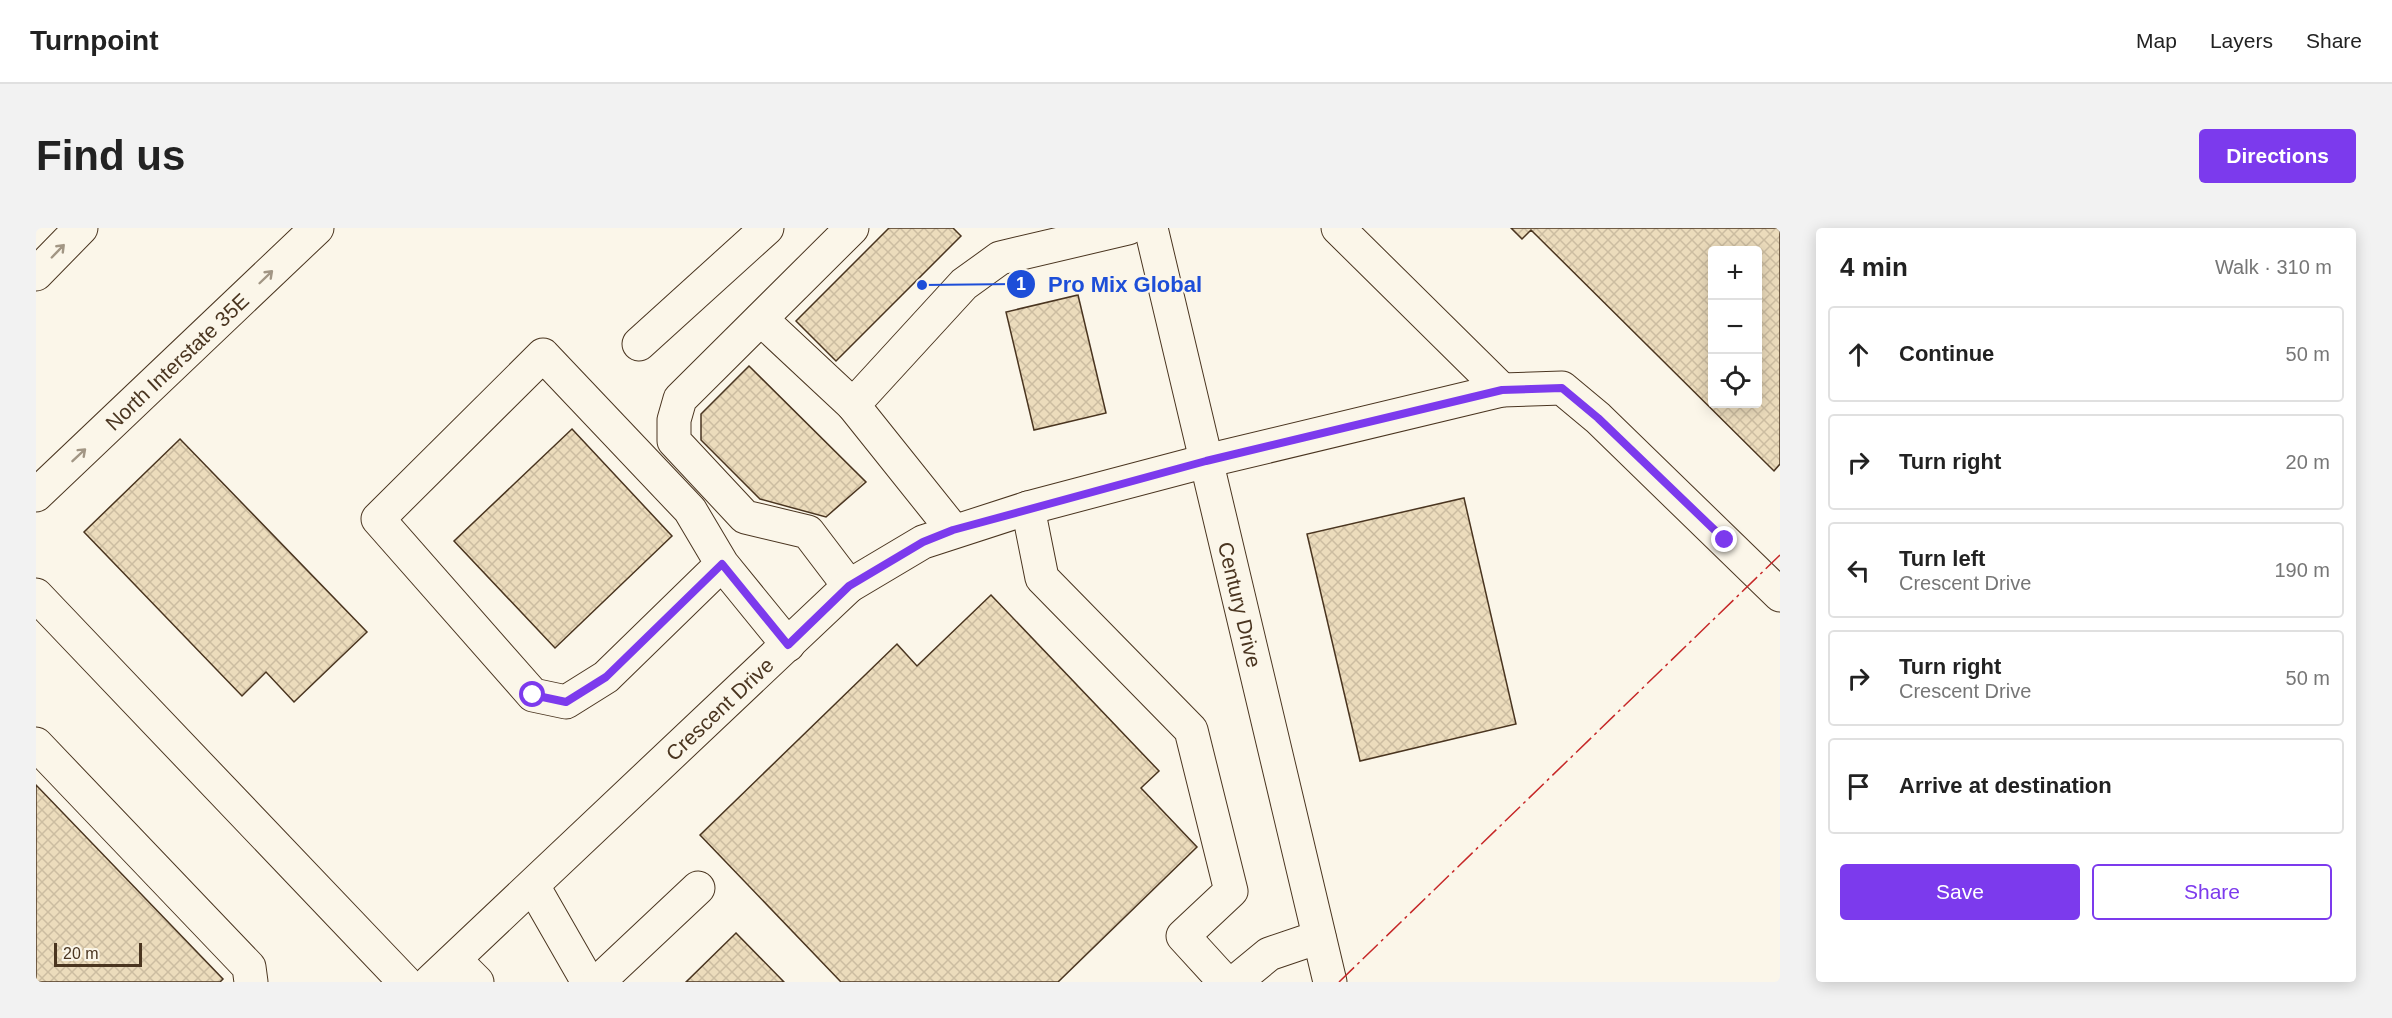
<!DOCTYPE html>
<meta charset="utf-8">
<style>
body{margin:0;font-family:Helvetica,sans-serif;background:#f2f2f2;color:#222}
.controls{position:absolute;right:18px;top:18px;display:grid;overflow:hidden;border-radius:6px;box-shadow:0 3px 15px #0003}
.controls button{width:54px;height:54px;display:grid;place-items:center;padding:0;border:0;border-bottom:2px solid #e0e0e0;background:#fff;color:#222;font:30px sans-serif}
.scale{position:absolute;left:18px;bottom:15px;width:88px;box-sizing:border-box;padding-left:6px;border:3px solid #4a3520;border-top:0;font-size:16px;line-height:21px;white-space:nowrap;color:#4a3520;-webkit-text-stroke:4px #fbf6e9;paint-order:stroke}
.stop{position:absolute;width:18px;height:18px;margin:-14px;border:4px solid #7c3aed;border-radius:50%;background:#fff}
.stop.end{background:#7c3aed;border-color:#fff;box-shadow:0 2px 6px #0008}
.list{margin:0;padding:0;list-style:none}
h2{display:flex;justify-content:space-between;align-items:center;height:78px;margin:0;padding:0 24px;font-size:26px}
h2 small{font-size:20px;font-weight:400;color:#767676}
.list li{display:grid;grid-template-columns:39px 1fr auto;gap:18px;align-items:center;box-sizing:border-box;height:96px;margin:0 12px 12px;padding:0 12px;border:2px solid #e0e0e0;border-radius:6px}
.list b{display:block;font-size:22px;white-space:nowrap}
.list p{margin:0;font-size:20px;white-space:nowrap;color:#767676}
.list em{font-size:20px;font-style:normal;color:#767676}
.actions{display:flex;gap:12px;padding:18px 24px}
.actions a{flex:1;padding:14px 0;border:2px solid #7c3aed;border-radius:6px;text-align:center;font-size:21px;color:#7c3aed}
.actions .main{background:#7c3aed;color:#fff}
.icon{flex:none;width:33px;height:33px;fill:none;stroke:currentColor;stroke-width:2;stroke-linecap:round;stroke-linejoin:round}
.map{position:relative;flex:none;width:1744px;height:754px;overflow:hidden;border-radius:6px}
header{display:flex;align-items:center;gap:36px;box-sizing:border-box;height:84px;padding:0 30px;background:#fff;border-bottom:2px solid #e0e0e0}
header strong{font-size:28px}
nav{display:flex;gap:33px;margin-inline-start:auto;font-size:21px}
.intro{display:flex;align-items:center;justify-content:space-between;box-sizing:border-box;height:144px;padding:0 36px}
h1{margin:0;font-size:42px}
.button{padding:15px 27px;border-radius:6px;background:#7c3aed;color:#fff;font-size:21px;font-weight:700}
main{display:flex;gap:36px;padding:0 36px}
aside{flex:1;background:#fff;border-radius:6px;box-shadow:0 3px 15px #0003}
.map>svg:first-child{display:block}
</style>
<header>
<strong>Turnpoint</strong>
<nav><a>Map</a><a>Layers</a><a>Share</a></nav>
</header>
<div class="intro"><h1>Find us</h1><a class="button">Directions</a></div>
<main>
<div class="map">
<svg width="1744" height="754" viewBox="0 0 1744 754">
<defs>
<pattern id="building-cross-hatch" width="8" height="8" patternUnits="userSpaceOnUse" patternTransform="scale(1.5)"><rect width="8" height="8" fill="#ecdcbc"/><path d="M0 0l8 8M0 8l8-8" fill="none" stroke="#ccbda1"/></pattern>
</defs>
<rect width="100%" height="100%" fill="#fbf6e9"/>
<!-- building -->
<path fill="url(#building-cross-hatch)" stroke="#4a3520" stroke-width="1.5" fill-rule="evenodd" d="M853,0H917L925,8L800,133L760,93Z
M1475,0H1744V236L1738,243L1495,2L1486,11ZM1676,22H1722V176H1676Z
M1042,67L1070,185L998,202L970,84Z
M713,138L830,254L790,289L724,271L665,212V186Z
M536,201L636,308L519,420L418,313Z
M144,211L331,404L258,474L230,444L206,468L48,304Z
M1428,270L1480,496L1324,533L1271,306Z
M955,367L1123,543L1105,560L1161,619L1022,754H805L664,607L861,416L881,438Z
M0,557L187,751L184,754H0Z
M700,705L748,754H650Z"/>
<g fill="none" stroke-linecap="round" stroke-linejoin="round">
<defs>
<g id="minor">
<path id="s1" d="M1115,0L1294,754"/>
<path d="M1302,0L1466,162"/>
<path d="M725,91L817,177"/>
<path d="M603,116L731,0"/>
<path d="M992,280L1006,350L1155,502L1195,663L1147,708L1189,754"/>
<path d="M917,302L817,177L928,56L964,30L1092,0"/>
<path d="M686,336L570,449L530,474L497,467L342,291L507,127L654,282L686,336L752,417"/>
<path d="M813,358L772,304L709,289L638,213V192L644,171L816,0"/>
<path d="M0,367L369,754"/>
<path d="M0,516L213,739L215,754"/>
<path d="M497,658L552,754"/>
<path d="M419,732L441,754"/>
<path id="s2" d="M394,754L813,358L887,314L992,280L1170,233L1466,162L1526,160L1562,190L1744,367"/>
<path d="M562,754L662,660"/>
<path d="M1199,754L1233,726L1283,709"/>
</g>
<g id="major">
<path id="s3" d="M0,267L281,0"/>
</g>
<path id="highway" d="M0,46L45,0"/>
</defs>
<!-- minor casing -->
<use href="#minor" stroke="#4a3520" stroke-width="35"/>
<!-- major casing -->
<use href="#major" stroke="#4a3520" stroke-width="35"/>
<!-- highway casing -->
<use href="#highway" stroke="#4a3520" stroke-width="35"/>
<!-- minor -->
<use href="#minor" stroke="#fbf6e9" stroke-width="33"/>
<!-- major -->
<use href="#major" stroke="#fbf6e9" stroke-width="33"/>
<!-- highway -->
<use href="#highway" stroke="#fbf6e9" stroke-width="33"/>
<!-- power -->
<path stroke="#c62828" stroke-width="1.5" stroke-dasharray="21 4.5 3 4.5" stroke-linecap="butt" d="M1303,754L1744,327"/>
</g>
<!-- one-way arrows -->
<defs><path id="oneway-shaft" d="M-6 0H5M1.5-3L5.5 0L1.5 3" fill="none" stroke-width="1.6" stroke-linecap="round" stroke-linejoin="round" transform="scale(1.5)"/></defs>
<g stroke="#a29684">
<use href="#oneway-shaft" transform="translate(22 23) rotate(-46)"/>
<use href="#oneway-shaft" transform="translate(230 49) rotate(-44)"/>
<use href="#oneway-shaft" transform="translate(43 227) rotate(-43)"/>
</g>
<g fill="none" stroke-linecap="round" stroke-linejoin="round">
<!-- route -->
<path stroke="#7c3aed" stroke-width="8" d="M497,467L530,474L570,449L686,336L752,417L813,358L887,314L917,302L1170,233L1466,162L1526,160L1562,190L1689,312"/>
</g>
<g text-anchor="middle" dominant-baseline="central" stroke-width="4.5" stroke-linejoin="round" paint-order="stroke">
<!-- street labels -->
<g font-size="21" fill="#4a3520" stroke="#fbf6e9">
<text stroke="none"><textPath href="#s3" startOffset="194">North Interstate 35E</textPath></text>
<text stroke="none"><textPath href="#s1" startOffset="387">Century Drive</textPath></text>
<text stroke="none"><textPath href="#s2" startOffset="398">Crescent Drive</textPath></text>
</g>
</g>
<!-- callouts -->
<path fill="none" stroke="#1d4ed8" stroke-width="2" d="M886 57L985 56"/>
<g fill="#1d4ed8" stroke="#fbf6e9" stroke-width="2">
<circle cx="886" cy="57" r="6"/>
<circle cx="985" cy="56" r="15"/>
</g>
<g font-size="18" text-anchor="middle" font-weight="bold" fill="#fff">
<text x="985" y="62">1</text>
</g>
<g font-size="22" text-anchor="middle" font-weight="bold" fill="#1d4ed8" stroke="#fbf6e9" stroke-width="4.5" stroke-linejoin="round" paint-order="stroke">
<text x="1089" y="64">Pro Mix Global</text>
</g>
</svg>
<div class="controls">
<button>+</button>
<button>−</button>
<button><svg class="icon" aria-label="locate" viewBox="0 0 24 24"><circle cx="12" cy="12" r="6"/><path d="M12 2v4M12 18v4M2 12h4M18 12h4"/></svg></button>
</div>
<div class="scale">20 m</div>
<div class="stop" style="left:497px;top:467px"></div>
<div class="stop end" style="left:1689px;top:312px"></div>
</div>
<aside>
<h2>4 min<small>Walk · 310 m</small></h2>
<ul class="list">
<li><svg class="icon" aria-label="ahead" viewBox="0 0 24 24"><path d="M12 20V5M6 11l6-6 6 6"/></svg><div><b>Continue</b></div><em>50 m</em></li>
<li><svg class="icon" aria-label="right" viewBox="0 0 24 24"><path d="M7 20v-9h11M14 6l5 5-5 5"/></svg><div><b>Turn right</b></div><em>20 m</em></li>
<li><svg class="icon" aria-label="left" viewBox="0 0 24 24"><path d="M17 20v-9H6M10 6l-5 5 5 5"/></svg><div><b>Turn left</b><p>Crescent Drive</p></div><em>190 m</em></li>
<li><svg class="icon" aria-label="right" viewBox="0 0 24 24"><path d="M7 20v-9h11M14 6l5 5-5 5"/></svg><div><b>Turn right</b><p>Crescent Drive</p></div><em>50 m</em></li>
<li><svg class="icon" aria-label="arrive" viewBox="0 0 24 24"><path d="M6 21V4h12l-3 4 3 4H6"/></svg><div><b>Arrive at destination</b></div></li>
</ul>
<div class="actions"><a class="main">Save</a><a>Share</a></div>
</aside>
</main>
